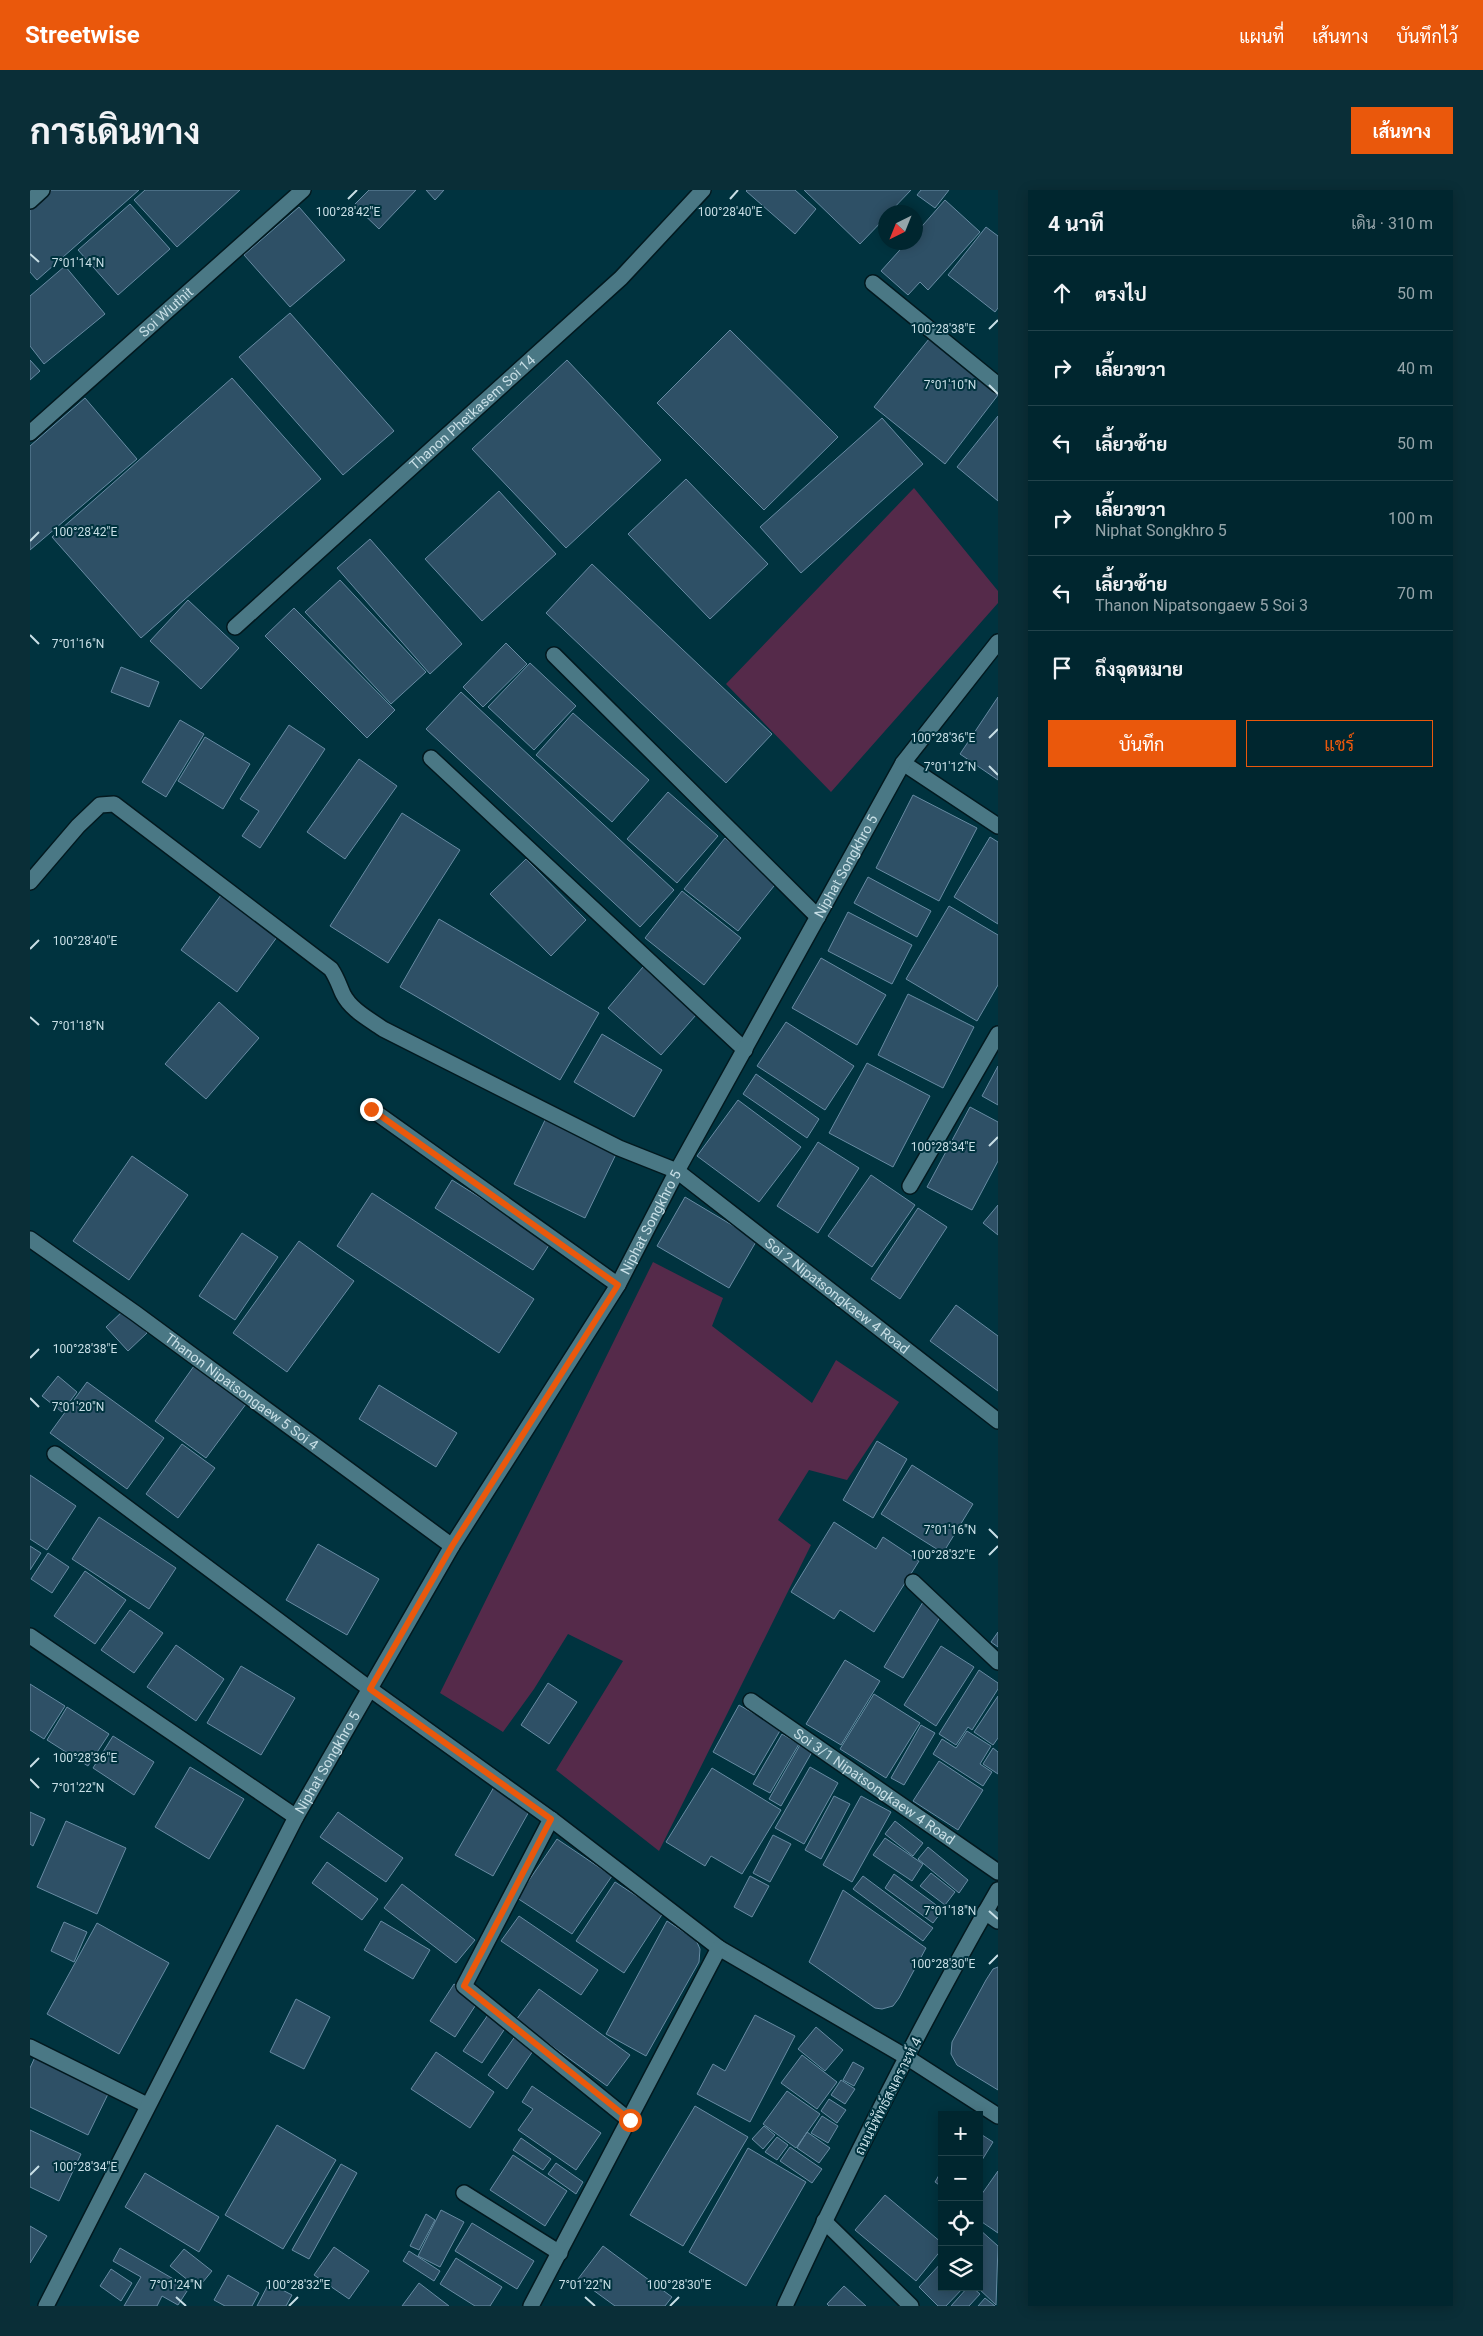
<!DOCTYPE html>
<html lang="th">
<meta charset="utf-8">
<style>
body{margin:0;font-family:Roboto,Sarabun,sans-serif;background:#0a2e37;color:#f1f3f6}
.controls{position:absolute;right:15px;bottom:15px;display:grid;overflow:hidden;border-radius:0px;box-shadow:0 2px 12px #0003}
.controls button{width:45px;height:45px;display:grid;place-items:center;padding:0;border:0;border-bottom:1px solid #22434b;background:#00262f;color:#f1f3f6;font:25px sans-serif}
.compass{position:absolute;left:848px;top:15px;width:45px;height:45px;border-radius:50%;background:#00262f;box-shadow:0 2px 12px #0003;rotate:223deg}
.stop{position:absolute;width:15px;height:15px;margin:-11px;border:4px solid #ea580c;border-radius:50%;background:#fff}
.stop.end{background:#ea580c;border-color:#fff;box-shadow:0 1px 5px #0008}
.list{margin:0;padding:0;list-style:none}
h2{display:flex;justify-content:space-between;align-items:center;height:65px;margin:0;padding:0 20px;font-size:21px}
h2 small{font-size:16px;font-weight:400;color:#95a5aa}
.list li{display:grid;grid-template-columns:32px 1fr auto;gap:15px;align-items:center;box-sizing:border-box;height:75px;padding:0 20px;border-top:1px solid #22434b}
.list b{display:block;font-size:19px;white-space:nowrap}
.list p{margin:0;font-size:16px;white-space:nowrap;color:#95a5aa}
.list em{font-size:16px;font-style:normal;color:#95a5aa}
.actions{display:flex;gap:10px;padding:15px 20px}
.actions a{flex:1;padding:11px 0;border:1px solid #ea580c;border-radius:0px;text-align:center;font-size:18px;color:#ea580c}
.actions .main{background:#ea580c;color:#fff}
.icon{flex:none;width:28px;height:28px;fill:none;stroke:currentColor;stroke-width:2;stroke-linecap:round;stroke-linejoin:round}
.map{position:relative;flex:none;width:968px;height:2116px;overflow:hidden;border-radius:0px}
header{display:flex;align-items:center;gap:30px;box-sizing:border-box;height:70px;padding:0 25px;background:#ea580c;color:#fff}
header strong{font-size:24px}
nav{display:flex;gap:28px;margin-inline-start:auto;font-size:18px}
.intro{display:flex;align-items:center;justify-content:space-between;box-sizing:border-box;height:120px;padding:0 30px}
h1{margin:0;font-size:35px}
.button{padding:12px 22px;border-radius:0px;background:#ea580c;color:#fff;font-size:18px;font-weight:700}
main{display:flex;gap:30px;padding:0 30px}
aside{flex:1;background:#00262f;border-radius:0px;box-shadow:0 2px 12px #0003}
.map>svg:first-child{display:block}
</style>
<header>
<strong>Streetwise</strong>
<nav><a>แผนที่</a><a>เส้นทาง</a><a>บันทึกไว้</a></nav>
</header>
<div class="intro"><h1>การเดินทาง</h1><a class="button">เส้นทาง</a></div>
<main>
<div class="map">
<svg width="968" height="2116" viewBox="0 0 968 2116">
<rect width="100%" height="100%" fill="#00333f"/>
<!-- green -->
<path fill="#552a4a" d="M884,298L968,401V413L801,602L696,494Z
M623,1072L693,1108L682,1136L782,1213L806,1170L869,1212L817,1290L779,1280L748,1330L781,1355L629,1661L526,1580L593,1471L538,1444L504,1499L473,1542L410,1503Z"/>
<!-- building -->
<path fill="#2e5066" stroke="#678ba3" d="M16,0H109L7,90L0,82V14Z
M115,0H210L147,57L104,10Z
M339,0H386L349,39L324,15Z
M396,0H414L405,10Z
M717,0H765L786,19L765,44L716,1Z
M774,0H881L860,22H856V27L830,54Z
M891,0H919L905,18L887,5Z
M915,10L950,42L898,100L890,92L878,105L851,81L877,52H886V43Z
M100,14L140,59L88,105L48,60Z
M269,17L315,70L260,117L214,65Z
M956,37L968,46V118L965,122L918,85Z
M35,76L75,124L14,174L0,156V106Z
M260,123L364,241L313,285L209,167Z
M700,140L808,247L734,320L627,213Z
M899,149L968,205L915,274L844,217Z
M0,170L10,181L0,190Z
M537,170L631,270L536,358L442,259Z
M202,188L291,289L111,448L22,347Z
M55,208L107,269L0,360V256Z
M968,226V311L927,277Z
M852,228L893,274L771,383L730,337Z
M656,289L738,374L680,429L598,344Z
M469,301L526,364L452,431L395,369Z
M340,349L432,454L400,484L307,378Z
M562,374L742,544L696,593L516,423Z
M310,390L396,482L361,514L275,422Z
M158,410L209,458L171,499L120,451Z
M264,418L365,520L337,548L235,446Z
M476,453L497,474L453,517L433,497Z
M500,473L546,516L504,560L458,517Z
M91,477L129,492L119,517L81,502Z
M431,502L644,700L610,737L396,539Z
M968,507V590L930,564Z
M543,523L619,590L582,632L506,565Z
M150,530L174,544L136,607L112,592Z
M259,535L295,559L230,658L212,646L229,621L210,609Z
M175,547L220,574L193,619L148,591Z
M329,569L367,596L315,669L277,642Z
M638,602L688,646L647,693L597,649Z
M883,605L947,638L909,711L846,678Z
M372,623L430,660L358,773L300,736Z
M960,647L968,652V734L924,707Z
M695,648L748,691L708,741L654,699Z
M496,669L556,730L521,766L460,704Z
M838,687L901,721L887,747L824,713Z
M652,701L711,748L674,795L615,748Z
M191,705L247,747L207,802L151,760Z
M919,716L968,745V795L947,831L876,789Z
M818,722L882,755L862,794L798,761Z
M409,729L569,823L530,890L370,797Z
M791,768L856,805L827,855L762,818Z
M613,777L666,825L631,865L578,818Z
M878,804L944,837L913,898L848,865Z
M189,812L229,848L176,909L135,874Z
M756,832L824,876L795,920L727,876Z
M572,844L632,880L604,927L544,892Z
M837,873L900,906L863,977L799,943Z
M968,876V915L952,906Z
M726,884L789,929L777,948L713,904Z
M708,910L771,957L729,1012L667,966Z
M940,917L968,932V971L942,1020L897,997Z
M517,926L588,960L555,1028L484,994Z
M788,952L829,978L788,1043L747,1016Z
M102,966L158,1005L99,1090L43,1051Z
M841,985L885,1015L842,1077L798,1046Z
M422,990L521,1052L503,1080L405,1018Z
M342,1003L504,1109L469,1163L307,1056Z
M655,1007L727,1050L699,1098L627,1056Z
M968,1015V1045L953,1033Z
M888,1018L917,1037L870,1109L841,1089Z
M212,1043L248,1067L205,1130L169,1106Z
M269,1051L324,1091L257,1182L203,1143Z
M926,1115L968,1146V1201L900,1151Z
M95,1119L117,1143L98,1161L76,1137Z
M164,1176L216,1214L176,1268L125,1231Z
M28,1186L47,1202L32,1222L12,1206Z
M57,1192L134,1248L97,1299L20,1243Z
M349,1195L427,1243L406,1277L329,1229Z
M847,1251L877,1269L843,1328L813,1310Z
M152,1254L185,1278L148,1328L116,1304Z
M882,1275L943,1314L913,1363L851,1324Z
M0,1285L46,1316L17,1360L0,1349Z
M69,1327L146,1378L119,1419L42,1369Z
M804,1332L846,1359L853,1347L889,1371L844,1442L810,1420L804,1429L761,1402Z
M288,1354L349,1389L317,1445L256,1410Z
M0,1356L11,1363L0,1380Z
M18,1363L39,1377L22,1403L1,1389Z
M55,1381L96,1410L65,1454L24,1426Z
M893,1412L912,1424L873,1488L854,1477Z
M100,1420L133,1443L104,1483L71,1460Z
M968,1442V1457L961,1452Z
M146,1455L194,1489L166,1531L117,1497Z
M911,1456L944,1477L906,1536L874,1515Z
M815,1470L850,1491L811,1555L776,1534Z
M211,1476L265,1508L231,1565L177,1533Z
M949,1480L968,1493V1499L942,1540L938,1537L926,1555L909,1544Z
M518,1493L547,1512L519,1554L491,1535Z
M0,1494L35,1516L14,1549L0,1540Z
M844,1504L890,1533L856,1588L810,1559Z
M968,1506V1548L963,1555L944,1542Z
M709,1515L751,1539L724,1585L683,1562Z
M37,1517L79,1544L58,1576L17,1550Z
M891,1535L905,1543L874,1595L861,1588Z
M937,1541L961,1556L950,1574L962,1582L953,1596L903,1564L912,1549L926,1558Z
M752,1544L769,1554L740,1603L723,1594Z
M83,1546L124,1572L104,1605L63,1578Z
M770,1555L782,1562L751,1616L739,1609Z
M963,1558L968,1562V1584L953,1574Z
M909,1571L953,1600L928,1640L883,1611Z
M160,1577L214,1609L179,1669L125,1637Z
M780,1577L808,1593L774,1654L745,1638Z
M682,1578L751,1620L712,1684L681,1666L675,1676L636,1652Z
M464,1597L501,1618L463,1686L425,1665Z
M804,1606L820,1614L791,1669L775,1660Z
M831,1606L861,1622L822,1692L793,1675Z
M0,1622L15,1629L3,1656L0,1654Z
M308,1622L373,1668L356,1692L290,1647Z
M36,1631L96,1658L67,1724L7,1697Z
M865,1631L893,1653L883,1666L855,1644Z
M743,1645L761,1654L740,1692L723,1683Z
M855,1648L893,1674L882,1691L843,1665Z
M527,1649L582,1686L542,1744L487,1708Z
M898,1657L938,1690L929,1703L888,1669Z
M297,1672L348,1709L332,1730L282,1693Z
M901,1683L925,1702L915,1715L890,1696Z
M864,1684L913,1720L903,1733L855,1698Z
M720,1686L739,1696L722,1727L704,1717Z
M833,1686L903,1738L893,1751L823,1699Z
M585,1692L633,1723L594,1783L546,1751Z
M372,1694L445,1750L426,1773L354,1718Z
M813,1700L896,1758L869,1808L863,1816L852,1819L845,1818L779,1772Z
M489,1726L568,1780L551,1805L471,1751Z
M351,1731L400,1760L383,1789L334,1760Z
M637,1731L666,1750L670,1759L669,1772L616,1866L576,1844Z
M34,1732L57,1742L44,1772L21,1761Z
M67,1733L139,1773L89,1864L17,1824Z
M968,1777V1900L927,1875L921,1864L922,1852L956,1790L963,1779Z
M424,1794L449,1810L425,1847L400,1831Z
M509,1799L600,1865L577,1896L486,1830Z
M266,1809L300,1827L274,1879L240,1862Z
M460,1822L478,1834L452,1873L433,1861Z
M725,1825L765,1846L720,1932L667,1904L683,1874L695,1881Z
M786,1837L813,1860L795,1881L768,1859Z
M486,1845L505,1858L477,1899L458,1885Z
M406,1862L464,1902L440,1938L381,1899Z
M772,1865L807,1892L787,1919L751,1893Z
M5,1867L79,1902L58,1945L0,1917V1878Z
M823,1872L834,1878L824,1896L813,1890Z
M811,1890L825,1899L815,1914L801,1905Z
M502,1896L571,1943L546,1980L488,1940L503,1919L492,1912Z
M757,1901L790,1924L766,1958L733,1934Z
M799,1909L816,1920L807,1933L791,1921Z
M665,1916L718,1947L653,2056L600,2025Z
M792,1926L808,1936L798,1953L781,1943Z
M247,1935L306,1970L253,2059L195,2025Z
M734,1936L745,1945L733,1959L722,1949Z
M0,1940L51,1964L29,2011L0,1997Z
M777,1942L800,1958L789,1973L767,1958Z
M949,1943L963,1952L949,1975Z
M747,1947L758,1955L747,1970L735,1962Z
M491,1948L521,1969L513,1980L483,1960Z
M760,1957L792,1979L782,1993L750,1971Z
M718,1958L776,1992L716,2096L659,2062Z
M483,1965L537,2001L515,2036L460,2000Z
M526,1973L553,1992L546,2004L518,1984Z
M311,1974L327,1983L279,2069L262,2060Z
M912,1980V1997L905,1992Z
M968,1981V2043L949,2030V2008Z
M115,1983L189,2027L169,2062L95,2017Z
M855,2005L912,2053V2059L886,2091L825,2040Z
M411,2020L434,2032L410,2077L388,2066Z
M396,2024L405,2030L389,2060L380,2056Z
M442,2033L504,2071L487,2099L425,2061Z
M0,2036L17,2046L0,2073Z
M949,2039L968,2056L966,2115L947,2097H949Z
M573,2056L642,2107L635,2116H585L548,2089Z
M304,2057L339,2081L319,2109L284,2085Z
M90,2058L159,2098L148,2115L132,2106L127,2116H94L111,2087L83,2071Z
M154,2059L182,2081L168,2098L140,2076Z
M379,2061L410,2081L404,2091L373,2071Z
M426,2068L472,2097L460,2116H445L410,2094Z
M912,2072V2097H934L916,2116H908L889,2097Z
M81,2079L102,2093L91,2111L70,2096Z
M198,2085L229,2103L222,2116H195L184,2110Z
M239,2093L262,2105L256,2116H227Z
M389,2093L419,2116H372Z
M814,2096L836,2116H799L797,2114Z
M938,2097H942L950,2104L939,2116H921Z
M955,2108L965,2116H948Z"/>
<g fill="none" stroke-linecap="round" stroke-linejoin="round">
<defs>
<g id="street">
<path d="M0,11L12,0"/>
<path d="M843,93L968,195"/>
<path id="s1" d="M0,243L273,0"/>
<path id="s2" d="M205,437L591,88L673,0"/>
<path d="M524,465L788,727"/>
<path d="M401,568L715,860"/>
<path id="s3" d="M0,692L48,636L70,615L84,614L301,779C307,788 309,795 313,804C321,820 339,829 353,839L589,958L647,981L968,1231"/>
<path d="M341,919L588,1095"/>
<path d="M880,996L968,844"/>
<path id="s4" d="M0,1049L105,1123L422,1356"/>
<path d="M25,1264L340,1499L521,1629L689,1758L878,1868L968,1926"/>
<path d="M883,1392L968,1472"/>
<path d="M0,1446L266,1627"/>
<path id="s5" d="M721,1511L968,1682"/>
<path d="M521,1629L434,1796L599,1930"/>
<path d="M955,1722L968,1731"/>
<path d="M0,1857L117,1915"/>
<path d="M434,2003L530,2063"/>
<path d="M794,2031L881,2116"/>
<path d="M501,2116L689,1758"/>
</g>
<g id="secondary">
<path d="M873,573L968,636"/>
<path id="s6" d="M16,2116L266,1627L422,1356L588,1095L647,981L873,573L968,452"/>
<path d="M755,2116C820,1975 890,1835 968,1700"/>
</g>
</defs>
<!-- street casing -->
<use href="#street" stroke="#02191f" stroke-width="18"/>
<!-- secondary casing -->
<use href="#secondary" stroke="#02191f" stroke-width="18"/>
<!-- street -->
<use href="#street" stroke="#4a7885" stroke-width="15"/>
<!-- secondary -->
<use href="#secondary" stroke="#4a7885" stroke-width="15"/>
</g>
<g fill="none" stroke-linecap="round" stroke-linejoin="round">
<!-- route -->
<path stroke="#ea580c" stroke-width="6" d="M341,919L588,1095L422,1356L340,1499L521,1629L434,1796L600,1930"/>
</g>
<!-- ticks -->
<path fill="none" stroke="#c8dfe6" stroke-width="2" d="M318,9L327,0M700,9L708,0M0,64L9,72M959,139L968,130M959,195L968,204M0,351L9,342M0,445L9,454M959,548L968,539M959,576L968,585M0,759L9,750M0,827L9,835M959,956L968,947M0,1168L9,1159M0,1208L9,1217M959,1339L968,1348M959,1365L968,1356M0,1577L9,1568M0,1589L9,1598M959,1721L968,1729M959,1774L968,1765M0,1985L9,1976M146,2107L156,2116M555,2107L565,2116M259,2116L268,2107M640,2116L649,2107"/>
<g text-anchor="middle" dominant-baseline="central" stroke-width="4" stroke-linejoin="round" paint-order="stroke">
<!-- street labels -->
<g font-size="14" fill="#c8dfe6" stroke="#00333f">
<text stroke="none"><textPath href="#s1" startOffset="182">Soi Wiuthit</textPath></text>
<text stroke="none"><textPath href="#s2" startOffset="320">Thanon Phetkasem Soi 14</textPath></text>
<text stroke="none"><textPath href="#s6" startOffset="1648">Niphat Songkhro 5</textPath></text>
<text stroke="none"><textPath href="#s6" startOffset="1242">Niphat Songkhro 5</textPath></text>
<text stroke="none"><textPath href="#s3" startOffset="1002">Soi 2 Nipatsongkaew 4 Road</textPath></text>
<text stroke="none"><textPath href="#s4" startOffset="261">Thanon Nipatsongaew 5 Soi 4</textPath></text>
<text stroke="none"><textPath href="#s6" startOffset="612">Niphat Songkhro 5</textPath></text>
<text stroke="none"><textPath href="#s5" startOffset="150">Soi 3/1 Nipatsongkaew 4 Road</textPath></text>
<text transform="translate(858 1906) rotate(-63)">ถนนนิพัทธ์สงเคราะห์ 4</text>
</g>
</g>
<g font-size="12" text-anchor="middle" fill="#c8dfe6" stroke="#00333f" stroke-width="4" stroke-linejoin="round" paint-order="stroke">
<text x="318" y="26">100°28'42"E</text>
<text x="700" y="26">100°28'40"E</text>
<text x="48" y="77">7°01'14"N</text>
<text x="913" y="143">100°28'38"E</text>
<text x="920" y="199">7°01'10"N</text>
<text x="55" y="346">100°28'42"E</text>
<text x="48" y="458">7°01'16"N</text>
<text x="913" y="552">100°28'36"E</text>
<text x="920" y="581">7°01'12"N</text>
<text x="55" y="755">100°28'40"E</text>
<text x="48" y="840">7°01'18"N</text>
<text x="913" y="961">100°28'34"E</text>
<text x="55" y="1163">100°28'38"E</text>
<text x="48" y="1221">7°01'20"N</text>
<text x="920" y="1344">7°01'16"N</text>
<text x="913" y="1369">100°28'32"E</text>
<text x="55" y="1572">100°28'36"E</text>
<text x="48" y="1602">7°01'22"N</text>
<text x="920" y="1725">7°01'18"N</text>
<text x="913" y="1778">100°28'30"E</text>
<text x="55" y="1981">100°28'34"E</text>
<text x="268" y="2099">100°28'32"E</text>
<text x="649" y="2099">100°28'30"E</text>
<text x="146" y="2099">7°01'24"N</text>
<text x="555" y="2099">7°01'22"N</text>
</g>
</svg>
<div class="controls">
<button>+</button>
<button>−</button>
<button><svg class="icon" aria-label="locate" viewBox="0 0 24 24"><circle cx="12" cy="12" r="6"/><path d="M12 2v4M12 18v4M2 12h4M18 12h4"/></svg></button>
<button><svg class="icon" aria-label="layers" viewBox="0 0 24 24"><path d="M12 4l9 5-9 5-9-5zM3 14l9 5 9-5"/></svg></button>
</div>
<svg class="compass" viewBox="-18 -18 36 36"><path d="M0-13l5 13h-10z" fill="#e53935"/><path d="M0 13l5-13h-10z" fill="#95a5aa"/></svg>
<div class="stop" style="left:600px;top:1930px"></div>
<div class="stop end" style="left:341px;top:919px"></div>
</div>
<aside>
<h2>4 นาที<small>เดิน · 310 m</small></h2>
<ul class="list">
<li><svg class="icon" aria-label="ahead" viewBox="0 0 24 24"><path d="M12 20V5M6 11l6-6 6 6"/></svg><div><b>ตรงไป</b></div><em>50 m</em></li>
<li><svg class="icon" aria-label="right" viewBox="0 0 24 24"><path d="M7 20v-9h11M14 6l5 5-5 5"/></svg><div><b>เลี้ยวขวา</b></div><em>40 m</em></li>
<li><svg class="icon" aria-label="left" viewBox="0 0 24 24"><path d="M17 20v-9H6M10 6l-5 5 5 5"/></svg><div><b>เลี้ยวซ้าย</b></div><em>50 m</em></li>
<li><svg class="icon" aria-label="right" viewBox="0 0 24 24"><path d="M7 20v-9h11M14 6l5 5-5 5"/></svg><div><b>เลี้ยวขวา</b><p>Niphat Songkhro 5</p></div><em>100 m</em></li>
<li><svg class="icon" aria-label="left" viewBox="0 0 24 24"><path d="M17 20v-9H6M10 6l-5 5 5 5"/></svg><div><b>เลี้ยวซ้าย</b><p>Thanon Nipatsongaew 5 Soi 3</p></div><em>70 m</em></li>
<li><svg class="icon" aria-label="arrive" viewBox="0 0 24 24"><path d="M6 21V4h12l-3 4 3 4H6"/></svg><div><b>ถึงจุดหมาย</b></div></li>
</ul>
<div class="actions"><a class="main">บันทึก</a><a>แชร์</a></div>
</aside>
</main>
